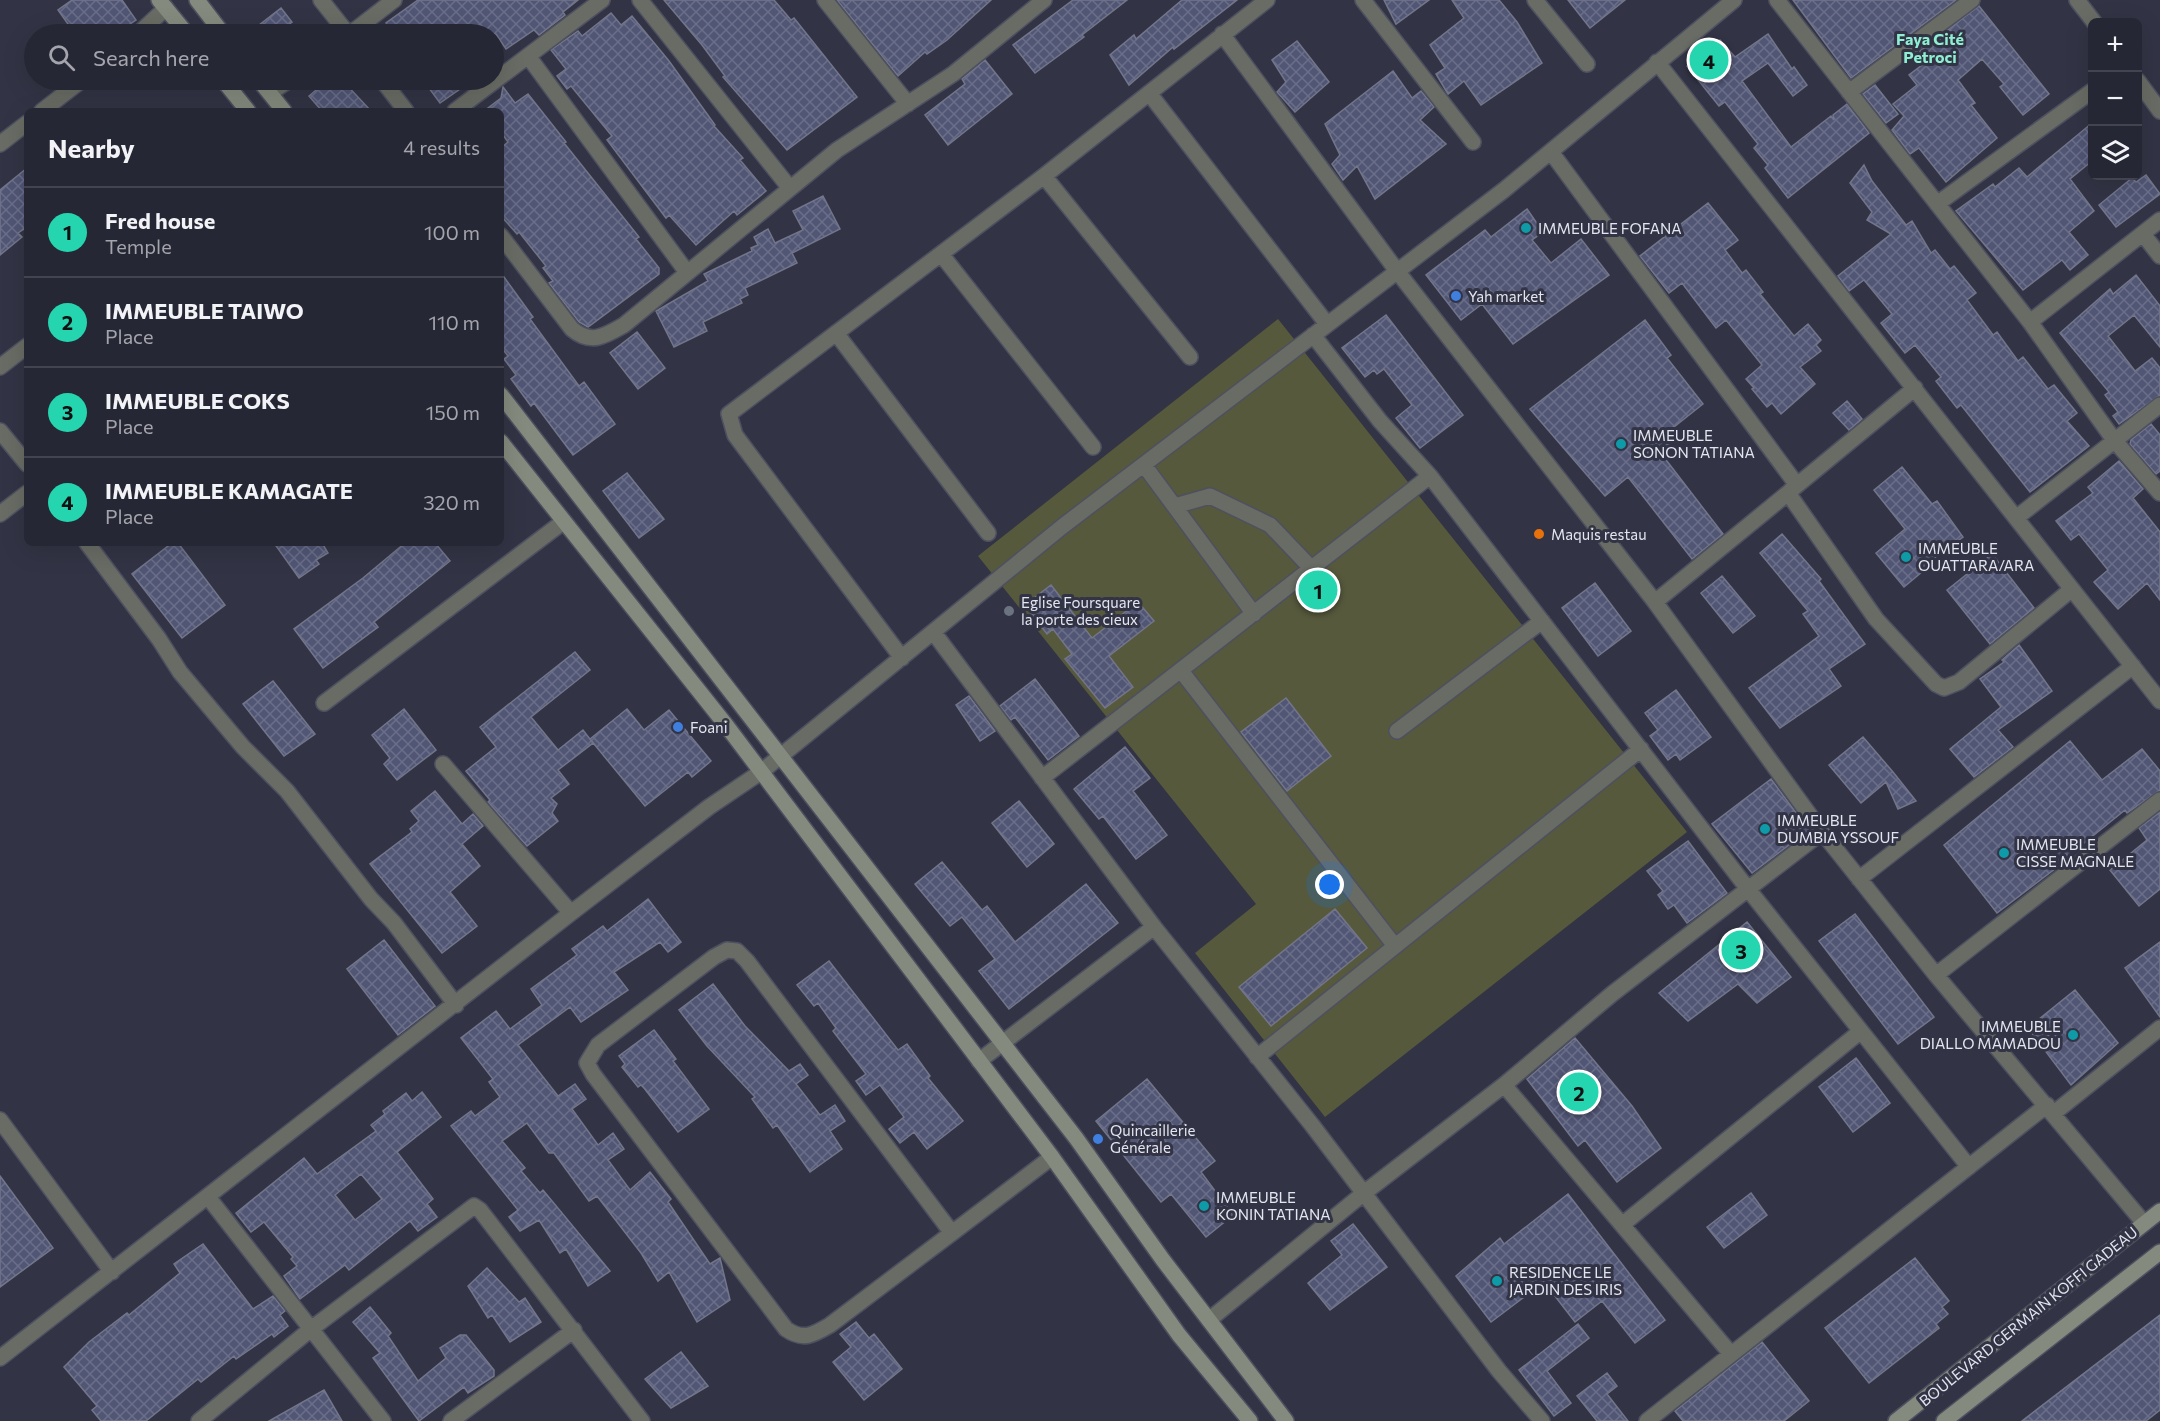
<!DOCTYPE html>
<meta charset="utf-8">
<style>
body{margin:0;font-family:Commissioner,sans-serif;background:#323340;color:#f1f3f6}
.controls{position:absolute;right:18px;top:18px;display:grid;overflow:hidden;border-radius:9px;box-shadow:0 6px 24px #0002}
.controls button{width:54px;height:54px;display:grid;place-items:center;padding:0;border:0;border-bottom:2px solid #42444f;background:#262734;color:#f1f3f6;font:30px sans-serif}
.you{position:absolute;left:1330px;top:885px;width:21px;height:21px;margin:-15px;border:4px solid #fff;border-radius:50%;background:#1a73e8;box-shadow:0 0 0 9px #1a73e833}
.badge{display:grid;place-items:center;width:39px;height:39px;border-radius:50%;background:#24d5af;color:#111;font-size:20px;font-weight:700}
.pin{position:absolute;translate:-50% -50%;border:3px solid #fff;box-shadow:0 2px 6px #0006}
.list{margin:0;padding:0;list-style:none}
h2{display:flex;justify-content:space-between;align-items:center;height:78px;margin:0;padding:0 24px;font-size:26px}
h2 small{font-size:20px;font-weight:400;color:#a4a5ac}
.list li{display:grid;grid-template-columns:39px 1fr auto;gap:18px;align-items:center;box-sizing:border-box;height:90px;padding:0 24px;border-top:2px solid #42444f}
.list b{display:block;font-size:22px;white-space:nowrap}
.list p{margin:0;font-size:20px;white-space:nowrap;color:#a4a5ac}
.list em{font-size:20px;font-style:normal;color:#a4a5ac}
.icon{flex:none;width:33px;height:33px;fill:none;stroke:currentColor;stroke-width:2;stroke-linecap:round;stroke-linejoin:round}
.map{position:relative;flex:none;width:2160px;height:1421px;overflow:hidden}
.search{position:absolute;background:#262734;box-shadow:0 6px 24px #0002;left:24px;top:24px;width:480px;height:66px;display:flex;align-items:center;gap:15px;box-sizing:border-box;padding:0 21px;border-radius:33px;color:#a4a5ac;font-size:22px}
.panel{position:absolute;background:#262734;box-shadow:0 6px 24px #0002;left:24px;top:108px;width:480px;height:438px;border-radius:9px}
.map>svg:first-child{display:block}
</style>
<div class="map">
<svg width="2160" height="1421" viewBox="0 0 2160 1421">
<defs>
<pattern id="building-cross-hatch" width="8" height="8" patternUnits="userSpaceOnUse" patternTransform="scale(1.5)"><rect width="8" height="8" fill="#515675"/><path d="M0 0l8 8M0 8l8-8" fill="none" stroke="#6a6e89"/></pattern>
</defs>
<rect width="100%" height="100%" fill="#323445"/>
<!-- grass -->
<path fill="#56593c" d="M1278,319L1687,832L1325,1117L1195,953L1256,904L978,556Z"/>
<!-- building -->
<path fill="url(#building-cross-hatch)" stroke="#73768a" stroke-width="1.5" fill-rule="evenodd" d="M72,0H122L136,20L115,34H75L58,10Z
M418,0H578L563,12L565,15L539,35L534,30L506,49L496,34H395L386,23Z
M664,0H774L791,20L794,18L857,97L787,150L723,77L725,76L702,45Z
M837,0H991L947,40L927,54L925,52L898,76Z
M1073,0H1127L1082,35L1084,37L1035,73L1013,45Z
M1182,0H1237L1174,49L1173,47L1129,85L1110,55L1134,35L1136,39Z
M1384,0H1429L1396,24Z
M1452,0H1499L1517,22L1542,63L1481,105L1464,81L1448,94L1436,74L1445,68L1430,45L1464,18Z
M1568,0H1625L1590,28Z
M1793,0H1956L1851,78Z
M1979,6L2049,94L2023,115L2000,87L2004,84L1982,59L1958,80L1975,103L1971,105L1997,138L1946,182L1919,148L1910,154L1892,130L1904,116L1893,104L1917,85L1909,75L1922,65L1920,51Z
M281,8L292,22L276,34H267L259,25Z
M611,13L621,25L632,16L669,61L715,125L714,126L743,158L740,160L766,191L737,215L734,211L696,245L669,215L666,218L607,140L612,136L571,86L567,89L557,76L566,69L551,50L578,31L582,36Z
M1768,34L1792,69L1794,67L1807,85L1793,96L1768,63L1742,81L1791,147L1831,116L1834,120L1833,115L1847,104L1869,133L1788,198L1765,168L1768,165L1754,148L1758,144L1725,102L1719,106L1687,66L1720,40L1735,57Z
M1297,41L1329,82L1295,112L1277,92L1286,82L1272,60Z
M985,60L1012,94L948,145L925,115L965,84L962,79Z
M1393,71L1412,98L1421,91L1434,107L1420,120L1446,144L1375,199L1357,166L1343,180L1332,164L1340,155L1325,124Z
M328,80H342L371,111H322L309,96Z
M423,80H473L440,103Z
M1875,85L1898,114L1886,123L1863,94Z
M503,87L515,103L528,94L566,142L564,143L639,237L636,239L659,268V274L588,327L579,322L549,283L553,281L543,268L546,266L519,232L517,234L501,216V148L508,142L501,132V111H484L501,98Z
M2092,123V161L2070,179L2094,211L2069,232L2088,255L2070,270L2062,260L2023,290L1956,211L1993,184L1995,187L2019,168L2027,177Z
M1864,165L1872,181L1906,225L1912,221L1931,253L1935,250L1950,269L1954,266L1976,293L1967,300L1993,335L1997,332L2018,361L2023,357L2048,389L2054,385L2077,413L2067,421L2089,446L2030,492L1961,405L1957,408L1936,381L1941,377L1915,345L1905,353L1881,323L1892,314L1864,280L1849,291L1838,276L1891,234L1867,220L1872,212L1850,183Z
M27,168V227L18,233L22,237L0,255V190Z
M2146,175L2160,194L2116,227L2099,205L2132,178L2136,182Z
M823,196L840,229L792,253L797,263L745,288L748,295L740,299L742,303L703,322L707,331L674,347L656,311L708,281L704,274L752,251L751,248L758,245L754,237L768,229L775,243L803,230L793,211Z
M1708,203L1738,240L1725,250L1742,273L1746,270L1763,292L1760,294L1794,336L1808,324L1821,340L1816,345L1821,351L1800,367L1815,384L1781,414L1772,403L1767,407L1752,389L1754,388L1746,379L1762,365L1726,320L1716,328L1682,283L1669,293L1640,256Z
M1527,209L1543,232L1532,240L1551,263L1581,239L1609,275L1513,344L1482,304L1461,320L1426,275L1485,230L1491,237Z
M501,273L533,317L530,319L579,386L584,382L615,424L573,455L534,403L531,406L511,379L516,375L504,359L508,356L501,347Z
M2136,275L2160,306V347L2134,315L2108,336L2135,371L2152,358L2160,368V395L2119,424L2113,416L2118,412L2105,395L2109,392L2060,333L2110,289L2113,294Z
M1386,315L1463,415L1420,448L1396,418L1412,405L1384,369L1377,374L1374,370L1365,377L1342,348Z
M1645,320L1671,355L1667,358L1703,404L1669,431L1676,439L1660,452L1723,534L1692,559L1628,477L1605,496L1530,409Z
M637,332L665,368L638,389L610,353Z
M1847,401L1862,419L1849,430L1833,413Z
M2151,424L2160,435V471L2156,474L2130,444L2131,440Z
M2119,461L2143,489L2133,498L2160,532V600L2147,583L2118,609L2094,582L2108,570L2079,534L2071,540L2056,521L2093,493L2088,487Z
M1902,467L1932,504L1937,501L1963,537L1933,559L1935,561L1904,587L1876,553L1905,529L1874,490Z
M627,473L664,519L639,538L603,491Z
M1782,534L1821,579L1819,581L1865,644L1829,669L1841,686L1780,728L1749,688L1819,636L1803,614L1808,611L1760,553Z
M172,543H178L225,605L182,638L132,574Z
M274,543H322L328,553L316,560L319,564L299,578Z
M405,543H435L450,561L374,622L378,627L323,668L294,629L363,578Z
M1992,554L2034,608L1990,644L1947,590Z
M1722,576L1755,616L1733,633L1701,593Z
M1595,583L1631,631L1598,656L1562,608Z
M1051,585L1092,638L1138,602L1154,621L1109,656L1133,687L1105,708L1065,659L1072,654L1053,629L1047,634L1025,605Z
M2019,645L2052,691L1998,730L2013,747L1974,777L1950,749L2001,707L1980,679L2004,662L2002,660Z
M575,652L590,670L531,717L558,750L583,730L593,743L558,770L569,784L551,798L557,804L552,813L558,821L527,846L488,802L490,800L466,771L496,747L480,727Z
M1035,679L1079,736L1048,760L1015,717L1011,720L1000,706Z
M273,681L315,734L284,756L243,704Z
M1676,690L1711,737L1680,760L1676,754L1668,760L1650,736L1658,730L1645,713Z
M969,696L995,731L980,741L956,705Z
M1286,698L1331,756L1287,791L1241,732Z
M404,709L436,750L397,780L384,764L390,758L372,735Z
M627,709L644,730L669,710L711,761L692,777L688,772L645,806L590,739Z
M1863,737L1893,772L1916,801L1898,809L1886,782L1861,803L1829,765Z
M2070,741L2102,780L2142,749L2160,771V790L2127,813L2125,810L2063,860L2064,862L1997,913L1944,845Z
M1125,747L1150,778L1133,791L1167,835L1136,859L1103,816L1099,819L1074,789Z
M1771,779L1809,830L1752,873L1712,824Z
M435,791L462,824L473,814L483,826L462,844L480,866L450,892L477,926L442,953L370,864L412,832L410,829L419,821L411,811Z
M1019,801L1054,844L1027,867L992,823Z
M2160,812V889L2139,906L2110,870L2147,840L2139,828Z
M1688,841L1727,893L1687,923L1674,905L1668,909L1658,895L1663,891L1647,871Z
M942,862L982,910L987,906L1015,942L1086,884L1118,923L1009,1009L979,971L995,959L962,917L950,926L915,884Z
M648,899L681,942L668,952L660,942L614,972L628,990L581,1022L570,1007L518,1045L558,1096L575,1084L586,1099L572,1109L598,1145L613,1133L624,1149L608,1160L630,1190L650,1172L671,1199L668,1202L710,1264L720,1258L730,1300L697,1322L669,1272L658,1281L641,1253L597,1196L589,1201L554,1153H549L527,1123L502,1141L525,1168L521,1171L540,1193L543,1190L610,1271L588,1286L566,1249L560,1253L539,1220L520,1231L509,1217L518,1210L451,1126L471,1111L475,1116L500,1097L489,1082L493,1079L461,1038L496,1011L510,1029L542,1005L531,989L577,955L572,949L603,926L607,931Z
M1335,909L1367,948L1271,1026L1239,987Z
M1855,914L1934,1017L1898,1044L1819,941Z
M1747,922L1791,977L1757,1003L1738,984L1688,1021L1659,993Z
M384,940L435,1006L398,1035L347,969Z
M2160,942V1017L2125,968Z
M829,961L898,1050L907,1044L930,1076L928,1078L963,1121L927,1149L914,1132L900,1143L889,1129L904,1117L880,1085L866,1095L856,1081L866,1074L833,1031L836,1028L818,1003L814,1006L797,985Z
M713,984L745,1026L789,1071L800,1064L808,1075L796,1084L820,1115L835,1105L845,1121L830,1131L842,1149L810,1172L777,1125L773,1128L752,1099L755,1097L707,1046L679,1010Z
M2075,990L2118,1043L2071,1085L2028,1028Z
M654,1030L676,1059L673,1061L709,1109L678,1132L644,1088L641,1085L638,1087L622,1067L625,1064L619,1056Z
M1575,1038L1632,1106L1661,1148L1617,1182L1585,1140L1578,1146L1527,1079Z
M1856,1058L1890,1103L1853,1132L1819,1087Z
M1147,1079L1215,1161L1201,1172L1233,1215L1206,1237L1171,1194L1161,1202L1096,1121Z
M422,1092L441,1117L397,1152L433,1199L427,1204L437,1217L418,1231L410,1221L349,1270L345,1265L300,1299L284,1276L297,1266L291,1259L293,1257L264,1222L251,1232L236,1213L304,1158L317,1174L376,1131L371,1125L385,1114L383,1111L406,1093L412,1101ZM361,1174L382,1199L355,1220L335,1195Z
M0,1176L53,1248L0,1287Z
M1751,1193L1767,1215L1724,1248L1707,1227Z
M1568,1194L1665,1320L1635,1343L1602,1301L1575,1322L1544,1282L1491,1322L1456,1276L1500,1238L1504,1244Z
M1353,1224L1387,1267L1330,1310L1308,1283L1342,1255L1331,1241Z
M203,1244L253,1309L273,1296L285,1311L280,1315L288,1326L274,1337L272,1334L236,1359L234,1356L201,1382L198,1379L146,1421H101L92,1410L97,1406L64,1367L89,1342L127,1313L129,1315L180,1273L174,1264Z
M1915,1258L1949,1301L1942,1307L1948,1314L1936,1324L1939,1328L1869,1383L1825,1328Z
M487,1268L519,1302L525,1298L541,1322L510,1342L492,1315L488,1318L468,1286Z
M370,1307L391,1333L388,1336L418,1381L446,1358L440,1348L460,1335H466L494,1370V1376L468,1393L464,1387L419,1421L373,1358L380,1353L353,1322Z
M2160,1315V1410L2146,1421H2022Z
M856,1322L869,1338L874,1334L902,1369L864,1400L833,1362L851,1347L840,1334Z
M1578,1324L1589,1338L1547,1371L1571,1403L1554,1416L1519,1370Z
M1762,1342L1809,1401L1784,1421H1683L1675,1411Z
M681,1352L708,1386L671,1408L645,1379Z
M1607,1373L1617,1386L1607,1394L1628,1421H1597L1577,1396Z
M324,1390L342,1421H269Z"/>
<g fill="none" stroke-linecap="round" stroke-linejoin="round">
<defs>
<path id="minor" d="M321,0L348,34
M640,0L789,187
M825,0L908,104
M1363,0L1473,142
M1535,0L1587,64
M1777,0L2030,322L2114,440L2160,493
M2077,0L2094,22
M138,34L166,8
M350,34L394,0
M1222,34L1397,271L1655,602L1822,832L1936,975L2144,1223
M528,56L686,271
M1657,62L2160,701
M382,80L406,111
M2138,81L2160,111
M1849,92L1972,0
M270,93L289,80
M1149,93L1327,324
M42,111L82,80
M455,111L602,0
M0,144L27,123
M1551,152L1797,485
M1044,176L1190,357
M1937,204L2092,91
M2143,234L2160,256
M501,236L572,329C591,345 605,336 624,325L837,150L953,74L1044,0
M941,254L1093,447
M2030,322L2160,220
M836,333L988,533
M1313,335L1380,421L1430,476
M0,367L27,346
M0,431L27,464
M1144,465L1254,614
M1790,491L1915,388
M1175,506L1210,496L1270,525L1312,569
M0,514L27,493
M2016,518L2160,405
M87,543L159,639L180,672L243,747L287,791L371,899L394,923L456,1005
M1655,602L1788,493L1876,619L1936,684L1944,688L1959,682L2072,589
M934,633L1154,927L1312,1125L1499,1371L1542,1421
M902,658L735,435L729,414L1044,176L1267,0
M1182,672L1395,946
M324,703L563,522
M1397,731L1542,621
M443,764L571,913
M1042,778L1430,476L1748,889L1969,1167
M1859,879L2133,666
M727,950L737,951L747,961L952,1233L830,1325C813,1335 803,1341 786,1329L593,1074L587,1063L598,1045L714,957Z
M1936,975L2160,800
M1257,1057L1641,749
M979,1061L1154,927
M1504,1085L1731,1354
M2054,1113L2160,1028
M0,1120L112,1272
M208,1197L383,1421
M1623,1224L1861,1031
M952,1233L1052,1157
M1209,1320L1364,1193L1504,1085L1612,994L1822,832
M0,1358L571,913L709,807L761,772L1063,526L1504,190L1734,0
M199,1421L311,1329L474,1206L480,1210L642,1421
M451,1421L574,1330
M1647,1421L2047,1105"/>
<path id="secondary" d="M159,0L187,34
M197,0L223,34
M223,80L248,111
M259,80L284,111
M501,395L1076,1138L1163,1260L1286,1421
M501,442L726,725L1052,1157L1179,1335L1250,1421
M1896,1421L2160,1211
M1944,1421L2160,1252"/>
</defs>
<!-- minor casing -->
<use href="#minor" stroke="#4e5060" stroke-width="18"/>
<!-- secondary casing -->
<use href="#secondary" stroke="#4e5060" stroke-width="18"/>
<!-- minor -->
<use href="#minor" stroke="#686c64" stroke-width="15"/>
<!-- secondary -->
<use href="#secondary" stroke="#848a7d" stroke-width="15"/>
</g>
<!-- markers -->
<g fill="#0f9aa8" stroke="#323445" stroke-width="2">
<circle cx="1526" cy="228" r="6"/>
<circle cx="1621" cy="444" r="6"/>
<circle cx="1906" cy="557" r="6"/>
<circle cx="1765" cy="829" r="6"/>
<circle cx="2004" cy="853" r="6"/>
<circle cx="2073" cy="1035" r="6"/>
<circle cx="1204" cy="1206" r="6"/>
<circle cx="1497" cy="1281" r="6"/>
</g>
<g fill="#3f7fe0" stroke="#323445" stroke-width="2">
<circle cx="1456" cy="296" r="6"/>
<circle cx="678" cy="727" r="6"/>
<circle cx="1098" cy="1139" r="6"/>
</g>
<circle fill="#e8710a" stroke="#323445" stroke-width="2" cx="1539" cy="534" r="6"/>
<circle fill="#6b7280" stroke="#323445" stroke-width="2" cx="1009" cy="611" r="6"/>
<g text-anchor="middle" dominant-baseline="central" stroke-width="6" stroke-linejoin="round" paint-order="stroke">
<!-- poi labels -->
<g font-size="15" fill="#e3e5f0" stroke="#323445" text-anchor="start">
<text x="1538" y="228">IMMEUBLE FOFANA</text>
<text x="1468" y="296">Yah market</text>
<text x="1633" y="435">IMMEUBLE<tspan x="1633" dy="17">SONON TATIANA</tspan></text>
<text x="1551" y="534">Maquis restau</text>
<text x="1918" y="548">IMMEUBLE<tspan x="1918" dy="17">OUATTARA/ARA</tspan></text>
<text x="1021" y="602">Eglise Foursquare<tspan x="1021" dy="17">la porte des cieux</tspan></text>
<text x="690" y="727">Foani</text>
<text x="1777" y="820">IMMEUBLE<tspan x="1777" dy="17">DUMBIA YSSOUF</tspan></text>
<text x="2016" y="844">IMMEUBLE<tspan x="2016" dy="17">CISSE MAGNALE</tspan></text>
<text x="2061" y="1026" text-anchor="end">IMMEUBLE<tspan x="2061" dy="17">DIALLO MAMADOU</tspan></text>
<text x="1110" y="1130">Quincaillerie<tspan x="1110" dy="17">Générale</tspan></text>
<text x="1216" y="1197">IMMEUBLE<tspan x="1216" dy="17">KONIN TATIANA</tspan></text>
<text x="1509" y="1272">RESIDENCE LE<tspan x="1509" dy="17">JARDIN DES IRIS</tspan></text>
</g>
<!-- street labels -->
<g font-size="15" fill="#e3e5f0" stroke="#323445">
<text transform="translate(2028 1316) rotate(-39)">BOULEVARD GERMAIN KOFFI GADEAU</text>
</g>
<!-- neighbourhood labels -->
<g font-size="16" font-weight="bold" fill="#8fefd3" stroke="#323445">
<text x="1930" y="38">Faya Cité<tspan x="1930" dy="18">Petroci</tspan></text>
</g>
</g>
</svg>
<div class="controls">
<button>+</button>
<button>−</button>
<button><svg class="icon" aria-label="layers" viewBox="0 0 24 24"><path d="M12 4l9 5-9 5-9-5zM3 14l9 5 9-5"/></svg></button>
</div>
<div class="you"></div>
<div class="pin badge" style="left:1318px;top:590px">1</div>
<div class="pin badge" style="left:1579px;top:1092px">2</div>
<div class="pin badge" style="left:1741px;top:950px">3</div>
<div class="pin badge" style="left:1709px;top:60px">4</div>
<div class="search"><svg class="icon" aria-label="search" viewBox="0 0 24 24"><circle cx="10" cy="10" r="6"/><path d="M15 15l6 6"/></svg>Search here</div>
<section class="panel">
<h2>Nearby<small>4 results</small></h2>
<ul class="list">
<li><span class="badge">1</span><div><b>Fred house</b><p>Temple</p></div><em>100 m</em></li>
<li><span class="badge">2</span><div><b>IMMEUBLE TAIWO</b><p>Place</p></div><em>110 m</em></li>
<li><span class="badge">3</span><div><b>IMMEUBLE COKS</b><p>Place</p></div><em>150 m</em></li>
<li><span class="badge">4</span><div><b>IMMEUBLE KAMAGATE</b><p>Place</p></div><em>320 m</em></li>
</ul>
</section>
</div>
